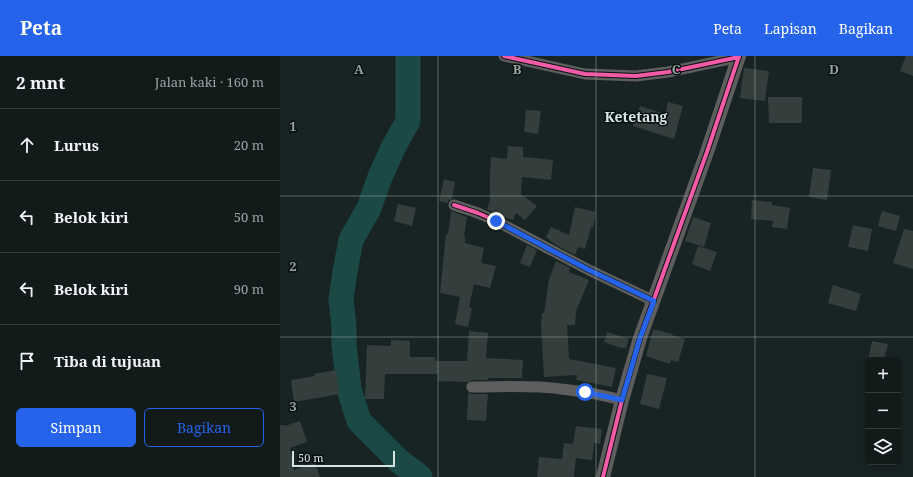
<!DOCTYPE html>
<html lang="id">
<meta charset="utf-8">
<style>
body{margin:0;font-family:"Noto Serif",serif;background:#1b2423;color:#f1f3f6}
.controls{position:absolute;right:12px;bottom:12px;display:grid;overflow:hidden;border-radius:6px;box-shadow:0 2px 10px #0003}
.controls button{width:36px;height:36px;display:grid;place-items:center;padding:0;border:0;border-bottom:1px solid #313939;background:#121b1a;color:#f1f3f6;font:20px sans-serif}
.scale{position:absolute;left:12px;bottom:10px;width:103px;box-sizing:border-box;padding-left:4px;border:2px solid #d6e4e2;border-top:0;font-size:11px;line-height:14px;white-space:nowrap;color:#d6e4e2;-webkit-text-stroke:3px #07100f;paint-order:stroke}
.stop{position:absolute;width:12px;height:12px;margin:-9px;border:3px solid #2563eb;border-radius:50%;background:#fff}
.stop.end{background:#2563eb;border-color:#fff;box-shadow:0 1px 4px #0008}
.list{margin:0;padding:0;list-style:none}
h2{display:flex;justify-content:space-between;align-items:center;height:52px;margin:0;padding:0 16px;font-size:17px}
h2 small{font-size:13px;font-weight:400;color:#9ca1a2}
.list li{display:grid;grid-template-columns:26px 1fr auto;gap:12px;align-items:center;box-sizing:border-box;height:72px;padding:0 16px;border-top:1px solid #313939}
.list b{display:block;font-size:15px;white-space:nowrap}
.list em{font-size:13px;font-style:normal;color:#9ca1a2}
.actions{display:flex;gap:8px;padding:12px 16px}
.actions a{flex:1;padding:9px 0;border:1px solid #2563eb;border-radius:6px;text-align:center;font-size:14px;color:#2563eb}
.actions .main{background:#2563eb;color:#fff}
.icon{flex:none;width:22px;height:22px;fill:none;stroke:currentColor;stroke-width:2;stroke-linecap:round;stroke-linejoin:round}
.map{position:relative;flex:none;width:633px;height:421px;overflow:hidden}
header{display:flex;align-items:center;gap:24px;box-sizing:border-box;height:56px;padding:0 20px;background:#2563eb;color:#fff}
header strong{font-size:19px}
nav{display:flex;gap:22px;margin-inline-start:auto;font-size:14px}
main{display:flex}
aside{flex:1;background:#121b1a}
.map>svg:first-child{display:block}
</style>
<header>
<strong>Peta</strong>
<nav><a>Peta</a><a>Lapisan</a><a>Bagikan</a></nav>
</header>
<main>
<aside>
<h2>2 mnt<small>Jalan kaki · 160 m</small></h2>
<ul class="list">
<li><svg class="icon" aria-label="ahead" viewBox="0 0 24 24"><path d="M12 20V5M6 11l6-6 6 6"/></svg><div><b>Lurus</b></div><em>20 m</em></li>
<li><svg class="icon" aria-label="left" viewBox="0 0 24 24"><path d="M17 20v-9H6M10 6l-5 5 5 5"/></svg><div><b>Belok kiri</b></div><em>50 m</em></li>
<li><svg class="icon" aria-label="left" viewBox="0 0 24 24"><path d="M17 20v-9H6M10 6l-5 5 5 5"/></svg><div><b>Belok kiri</b></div><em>90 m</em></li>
<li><svg class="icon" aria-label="arrive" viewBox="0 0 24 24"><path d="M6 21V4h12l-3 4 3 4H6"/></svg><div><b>Tiba di tujuan</b></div></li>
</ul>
<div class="actions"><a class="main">Simpan</a><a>Bagikan</a></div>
</aside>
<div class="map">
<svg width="633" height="421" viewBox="0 0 633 421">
<rect width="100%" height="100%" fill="#182423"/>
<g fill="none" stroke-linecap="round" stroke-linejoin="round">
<!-- river -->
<path stroke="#1a4946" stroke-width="25" d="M128,0V65L114,90L100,121L89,152L71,184L64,221L61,244L64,269V289L69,333L79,365L119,405L140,421"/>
</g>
<!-- building -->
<path fill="#343e3d" d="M626,0H633V20L620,15Z
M464,12L489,15L485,45L460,42Z
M488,41H522V67H489Z
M388,46L403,50L394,83L353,70L360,50L385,58Z
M246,54L261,55L258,78L244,76Z
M228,90L243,91V101L273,104L271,124L242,121L241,138L257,150L245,164L236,157L233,164L223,161L207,153L210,144V116L211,101L227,103Z
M533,112L551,114L547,144L529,141Z
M164,123L175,126L172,143L169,144L167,147L159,145Z
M472,144L492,146V149L510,152L507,173L492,171L493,165L471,163Z
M118,148L136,152L132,170L114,165Z
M295,151L316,156L313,171H311L305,193L298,191L295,199L276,189L266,181L271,171L289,179Z
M171,155L187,161L184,180H185V187L204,192L201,207L216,210L210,232L194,228L189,251L192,252L188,271L175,268L180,241L160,237L166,178H168Z
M602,155L620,160L616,175L598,170Z
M413,161L431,167L424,191L405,185Z
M573,169L592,173L588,195L568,191Z
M624,173L633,175V213L613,207Z
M247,189L257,194L250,211L240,207Z
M418,190L437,196L430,215L412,208Z
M276,205L290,212L289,216L309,224L296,255L295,269H287L289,303L336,312L332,331L296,324L297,319L264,321L261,268L262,257H264L269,224Z
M553,229L581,238L576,255L548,247Z
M373,273L392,278V279L405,283L398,306L391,304L390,308L366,300Z
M189,275L208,277L206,302L243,304L242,322H208V324H192L188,326L158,325V318H105L104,343H85L87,289L111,290V284L130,285V301H155V305H187Z
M327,276L349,283L346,292H341L324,286Z
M592,285L608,288L604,304H588Z
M56,314L60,338L14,346L11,324L35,320L34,318Z
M367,318L387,322L379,353L360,348Z
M188,337L192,338H208L206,365L187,364Z
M20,365L27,386L10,392L14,414L35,407L40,421H0V369H5V370Z
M296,370L322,373L320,388L314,387L312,404L296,402L294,421H257L259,401L282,403L284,387L293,388Z"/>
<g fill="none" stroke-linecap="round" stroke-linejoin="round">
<!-- minor -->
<path stroke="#5e5e5f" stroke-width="11" d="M224,0L305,18L356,20L388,16L459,1
M174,149L198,157L216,165L309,214L374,245
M192,331C222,331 252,329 281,333C302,335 322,339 342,344"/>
<!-- tertiary -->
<path stroke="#5e5e5f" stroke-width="14" d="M323,421L342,344L360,282L427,96L459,0"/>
<defs>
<path id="cycleway" d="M224,0L305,18L356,20L388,16L459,1
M174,149L198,157L216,165L309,214L374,245
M323,421L342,344L360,282L427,96L459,0"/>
</defs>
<!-- cycleway casing -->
<use href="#cycleway" stroke="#07100f" stroke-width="6"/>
<!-- cycleway -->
<use href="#cycleway" stroke="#f35aa7" stroke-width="4"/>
</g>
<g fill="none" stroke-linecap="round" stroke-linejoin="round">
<!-- route -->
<path stroke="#2563eb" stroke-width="5" d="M216,165L309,214L374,245L360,282L342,344L305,336"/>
</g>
<!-- grid -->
<path fill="none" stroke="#94a19f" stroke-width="1" stroke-opacity="0.55" d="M158,0V421M316,0V421M475,0V421M0,140H633M0,281H633"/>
<g text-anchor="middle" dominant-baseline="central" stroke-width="3" stroke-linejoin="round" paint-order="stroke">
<!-- quarter labels -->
<g font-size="14" font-weight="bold" fill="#d6e4e2" stroke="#07100f">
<text x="356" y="60">Ketetang</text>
</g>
</g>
<g font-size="13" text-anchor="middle" font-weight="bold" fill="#94a19f" stroke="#07100f" stroke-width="3" stroke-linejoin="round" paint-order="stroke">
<text x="79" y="18">A</text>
<text x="237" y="18">B</text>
<text x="396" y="18">C</text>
<text x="554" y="18">D</text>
<text x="13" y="75">1</text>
<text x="13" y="215">2</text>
<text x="13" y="355">3</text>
</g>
</svg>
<div class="controls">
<button>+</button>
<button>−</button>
<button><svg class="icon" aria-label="layers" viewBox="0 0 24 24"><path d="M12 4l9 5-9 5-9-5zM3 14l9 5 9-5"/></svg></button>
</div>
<div class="scale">50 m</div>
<div class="stop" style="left:305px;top:336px"></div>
<div class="stop end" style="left:216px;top:165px"></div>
</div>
</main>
